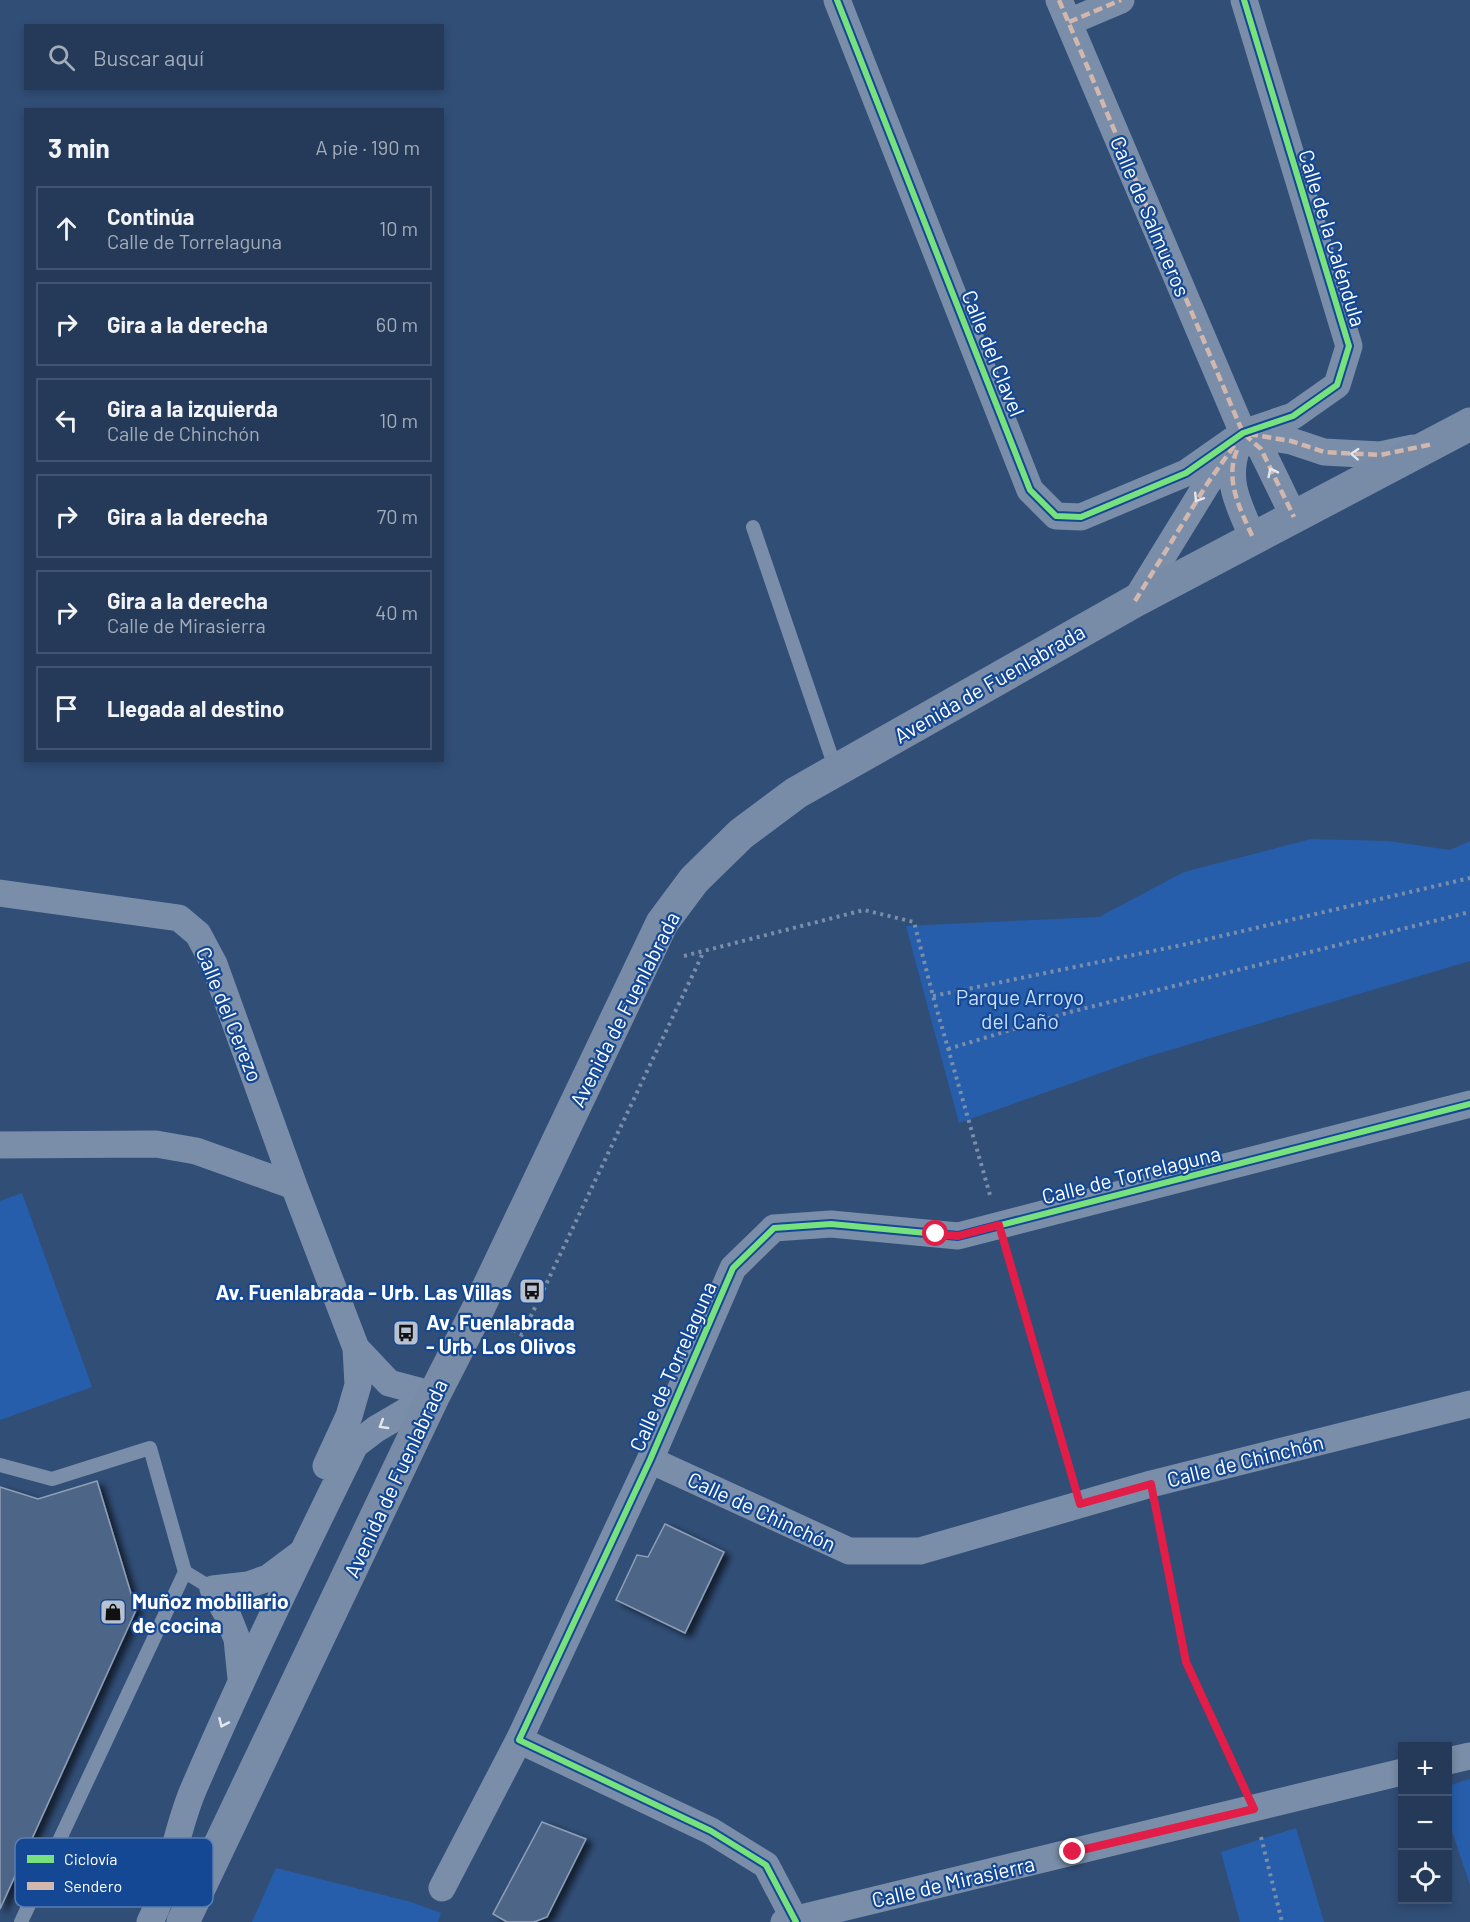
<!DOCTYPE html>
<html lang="es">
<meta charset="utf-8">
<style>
body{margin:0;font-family:Barlow,sans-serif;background:#2d415f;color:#f1f3f6}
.controls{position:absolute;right:18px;bottom:18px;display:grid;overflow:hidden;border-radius:0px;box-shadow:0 3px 9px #0003}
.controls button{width:54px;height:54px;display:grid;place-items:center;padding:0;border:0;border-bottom:2px solid #42546f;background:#253a59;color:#f1f3f6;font:30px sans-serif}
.stop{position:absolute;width:18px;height:18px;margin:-14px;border:4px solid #e11d48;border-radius:50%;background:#fff}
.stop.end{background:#e11d48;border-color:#fff;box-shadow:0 2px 6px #0008}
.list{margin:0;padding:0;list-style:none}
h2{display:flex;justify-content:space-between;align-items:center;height:78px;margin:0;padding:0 24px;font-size:26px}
h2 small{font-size:20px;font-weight:400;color:#a3adba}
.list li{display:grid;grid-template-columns:39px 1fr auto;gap:18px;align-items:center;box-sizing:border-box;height:84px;margin:0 12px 12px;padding:0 12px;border:2px solid #42546f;border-radius:0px}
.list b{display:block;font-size:22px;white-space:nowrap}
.list p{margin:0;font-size:20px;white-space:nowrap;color:#a3adba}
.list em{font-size:20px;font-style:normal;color:#a3adba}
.icon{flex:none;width:33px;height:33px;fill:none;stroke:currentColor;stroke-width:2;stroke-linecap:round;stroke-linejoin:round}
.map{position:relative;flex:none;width:1470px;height:1922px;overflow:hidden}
.search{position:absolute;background:#253a59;box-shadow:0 3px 9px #0003;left:24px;top:24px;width:420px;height:66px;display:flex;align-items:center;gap:15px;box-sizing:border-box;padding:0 21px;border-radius:0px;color:#a3adba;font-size:22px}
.panel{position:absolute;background:#253a59;box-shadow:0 3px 9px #0003;left:24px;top:108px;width:420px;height:654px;border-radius:0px}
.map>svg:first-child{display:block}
</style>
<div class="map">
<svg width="1470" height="1922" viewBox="0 0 1470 1922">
<defs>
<filter id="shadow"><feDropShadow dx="6" dy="4" stdDeviation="3" flood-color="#0009"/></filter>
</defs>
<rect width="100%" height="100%" fill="#314e77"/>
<!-- green -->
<path fill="#275eab" d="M1311,839L1388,841L1450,850L1470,841V961L1143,1058L959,1123L906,926L1099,917L1184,872Z
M22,1193L92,1387L0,1420V1201Z
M1470,1779V1885L1448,1819V1786Z
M1296,1828L1324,1922H1240L1221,1852Z
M276,1868L411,1902L441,1913L438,1922H252Z"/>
<!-- building -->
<path fill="#4e6586" stroke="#8e9fb7" stroke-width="1.5" filter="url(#shadow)" d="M97,1481L136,1610L0,1909V1487L38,1499Z
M665,1524L724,1552L685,1633L616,1600L637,1555L648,1557Z
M542,1822L586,1839L547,1917L534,1922H507L493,1914Z"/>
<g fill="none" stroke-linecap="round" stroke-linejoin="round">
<!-- path -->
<path stroke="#7a8ea9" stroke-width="4" stroke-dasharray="3 4.5" stroke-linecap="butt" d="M684,956L864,910L914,922L933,996L990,1195
M933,996L1187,944L1470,878
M948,1049L1070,1012L1470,912
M1007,1254L1071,1475
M507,1326L522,1335L704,951
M1157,1514L1186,1662L1240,1779
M1261,1837L1282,1922"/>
<!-- service -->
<path stroke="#7a8ea9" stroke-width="14" d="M753,527L836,770
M0,1465L52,1479L150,1448L185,1572L213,1589
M21,1922L185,1572"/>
<!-- minor -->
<path stroke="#7a8ea9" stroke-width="27" d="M837,0L1030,490L1056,516L1081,517L1186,473L1243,433L1293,416L1337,385L1349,346L1244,0
M1059,0L1243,433L1261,449L1294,517
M1069,22L1121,0
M1247,434L1291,441L1324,452L1380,455L1413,448
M1238,445C1224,481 1239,505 1253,538
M1135,601L1207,484L1232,449
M0,893L179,918L198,934L214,964L294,1186L356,1348L389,1383L434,1395
M0,1145L156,1144L196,1151L294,1186
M650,1460L849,1551H920L1151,1484L1470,1404
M326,1466L349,1416L358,1385L356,1348
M241,1679L237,1639L227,1614L213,1589L248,1585L268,1578L300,1554
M1448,1761L1470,1756
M442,1888L519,1740
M150,1922C171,1880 175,1831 194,1788C244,1672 299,1559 355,1445L376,1429L434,1395
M784,1922L1402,1772
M796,1922L766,1865L711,1831L519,1740L650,1460L733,1268L774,1228L831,1224L958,1236L1470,1104"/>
<!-- primary -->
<path stroke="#788ca7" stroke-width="33" d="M183,1922L434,1395L479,1307L662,923L694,880L741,834L796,793L1135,601L1470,424"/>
<!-- quiet -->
<path stroke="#d1b7ad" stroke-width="4.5" stroke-dasharray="9 4.5" stroke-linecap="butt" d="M1059,0L1243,433L1261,449L1294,517
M1069,22L1121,0
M1249,434L1291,441L1324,452L1380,455L1433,444
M1237,450C1224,481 1241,510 1253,538
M1135,601L1207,484L1236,443"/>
<defs>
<path id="cycleway" d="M837,0L1030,490L1056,516L1081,517L1186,473L1243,433L1293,416L1337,385L1349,346L1244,0
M796,1922L766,1865L711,1831L519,1740L650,1460L733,1268L774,1228L831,1224L958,1236L1470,1104"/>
</defs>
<!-- cycleway casing -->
<use href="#cycleway" stroke="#144894" stroke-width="10"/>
<!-- cycleway -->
<use href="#cycleway" stroke="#77e17e" stroke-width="6"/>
</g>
<!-- one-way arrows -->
<defs><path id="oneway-chevron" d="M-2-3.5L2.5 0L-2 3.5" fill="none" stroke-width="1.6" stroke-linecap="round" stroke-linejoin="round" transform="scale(1.5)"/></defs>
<g stroke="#e4e8ee">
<use href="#oneway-chevron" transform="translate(1355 454) rotate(-177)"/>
<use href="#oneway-chevron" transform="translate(1272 472) rotate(-116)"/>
<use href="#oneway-chevron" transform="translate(1198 498) rotate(122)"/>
<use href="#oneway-chevron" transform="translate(383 1425) rotate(149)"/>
<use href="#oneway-chevron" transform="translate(223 1723) rotate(114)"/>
</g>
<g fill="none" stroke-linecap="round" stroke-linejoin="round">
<!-- route -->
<path stroke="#e11d48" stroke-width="8" d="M936,1234L958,1236L999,1225L1080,1504L1151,1484L1186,1662L1254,1809L1073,1852"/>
</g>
<!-- icons -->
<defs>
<symbol id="bus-square" viewBox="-11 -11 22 22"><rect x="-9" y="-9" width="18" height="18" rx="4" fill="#b7c1cf" stroke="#144894"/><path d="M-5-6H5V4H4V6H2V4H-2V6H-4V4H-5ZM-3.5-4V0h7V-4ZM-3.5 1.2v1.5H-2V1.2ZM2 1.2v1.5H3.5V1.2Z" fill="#111"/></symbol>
<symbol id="shop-square" viewBox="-11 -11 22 22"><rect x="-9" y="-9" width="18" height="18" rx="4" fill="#b7c1cf" stroke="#144894"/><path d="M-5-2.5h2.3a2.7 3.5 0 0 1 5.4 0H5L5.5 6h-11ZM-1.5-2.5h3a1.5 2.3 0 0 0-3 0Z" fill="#111"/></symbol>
</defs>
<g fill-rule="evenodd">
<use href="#bus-square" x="517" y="1276" width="30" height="30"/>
<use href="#bus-square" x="391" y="1318" width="30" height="30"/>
<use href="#shop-square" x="98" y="1597" width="30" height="30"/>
</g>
<g text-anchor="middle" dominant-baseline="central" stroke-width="4.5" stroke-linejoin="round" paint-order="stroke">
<!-- street labels -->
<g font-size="21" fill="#fff" stroke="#144894">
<text transform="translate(1151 216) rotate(67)">Calle de Salmueros</text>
<text transform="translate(1333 238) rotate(73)">Calle de la Caléndula</text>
<text transform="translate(994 353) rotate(68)">Calle del Clavel</text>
<text transform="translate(989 683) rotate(-30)">Avenida de Fuenlabrada</text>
<text transform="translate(624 1009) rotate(-63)">Avenida de Fuenlabrada</text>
<text transform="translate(230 1014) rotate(68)">Calle del Cerezo</text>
<text transform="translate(1131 1174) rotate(-14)">Calle de Torrelaguna</text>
<text transform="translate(672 1366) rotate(-66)">Calle de Torrelaguna</text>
<text transform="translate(1245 1460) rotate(-14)">Calle de Chinchón</text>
<text transform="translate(395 1478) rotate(-65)">Avenida de Fuenlabrada</text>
<text transform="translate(762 1511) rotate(25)">Calle de Chinchón</text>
<text transform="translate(953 1881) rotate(-13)">Calle de Mirasierra</text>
</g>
<!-- park labels -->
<g font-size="21" fill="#cadffc" stroke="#144894">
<text x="1020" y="996">Parque Arroyo<tspan x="1020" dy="24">del Caño</tspan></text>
</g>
<!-- poi labels -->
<g font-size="21" font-weight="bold" fill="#fff" stroke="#144894" text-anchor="start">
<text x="512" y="1291" text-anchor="end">Av. Fuenlabrada - Urb. Las Villas</text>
<text x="426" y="1321">Av. Fuenlabrada<tspan x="426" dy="24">- Urb. Los Olivos</tspan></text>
<text x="132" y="1600">Muñoz mobiliario<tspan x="132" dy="24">de cocina</tspan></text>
</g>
</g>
<!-- legend -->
<rect x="15" y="1838" width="198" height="69" rx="9" fill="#144894" stroke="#5a7fb4" stroke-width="1.5"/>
<rect x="27" y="1855" width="27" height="8" fill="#77e17e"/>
<rect x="27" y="1882" width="27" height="8" fill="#d1b7ad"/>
<g font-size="16" fill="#fff">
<text x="64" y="1865">Ciclovía</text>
<text x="64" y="1892">Sendero</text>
</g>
</svg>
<div class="controls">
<button>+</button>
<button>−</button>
<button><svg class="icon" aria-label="locate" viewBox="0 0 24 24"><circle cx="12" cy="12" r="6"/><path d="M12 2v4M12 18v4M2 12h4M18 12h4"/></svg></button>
</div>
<div class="stop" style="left:936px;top:1234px"></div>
<div class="stop end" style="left:1073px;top:1852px"></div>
<div class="search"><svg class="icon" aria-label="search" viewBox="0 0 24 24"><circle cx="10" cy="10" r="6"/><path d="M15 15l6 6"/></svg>Buscar aquí</div>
<section class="panel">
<h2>3 min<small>A pie · 190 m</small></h2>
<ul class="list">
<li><svg class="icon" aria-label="ahead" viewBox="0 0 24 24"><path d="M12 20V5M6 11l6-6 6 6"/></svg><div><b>Continúa</b><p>Calle de Torrelaguna</p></div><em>10 m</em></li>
<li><svg class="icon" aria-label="right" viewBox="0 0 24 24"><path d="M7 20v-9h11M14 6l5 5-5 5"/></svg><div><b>Gira a la derecha</b></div><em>60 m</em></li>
<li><svg class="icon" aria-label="left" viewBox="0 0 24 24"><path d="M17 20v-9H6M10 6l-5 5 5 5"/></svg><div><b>Gira a la izquierda</b><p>Calle de Chinchón</p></div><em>10 m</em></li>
<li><svg class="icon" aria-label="right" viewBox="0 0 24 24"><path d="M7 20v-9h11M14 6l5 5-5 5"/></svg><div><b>Gira a la derecha</b></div><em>70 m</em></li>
<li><svg class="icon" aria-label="right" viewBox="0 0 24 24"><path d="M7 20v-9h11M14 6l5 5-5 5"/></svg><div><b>Gira a la derecha</b><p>Calle de Mirasierra</p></div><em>40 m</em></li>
<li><svg class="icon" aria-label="arrive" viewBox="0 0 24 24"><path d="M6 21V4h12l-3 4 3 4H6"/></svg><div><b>Llegada al destino</b></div></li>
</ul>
</section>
</div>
